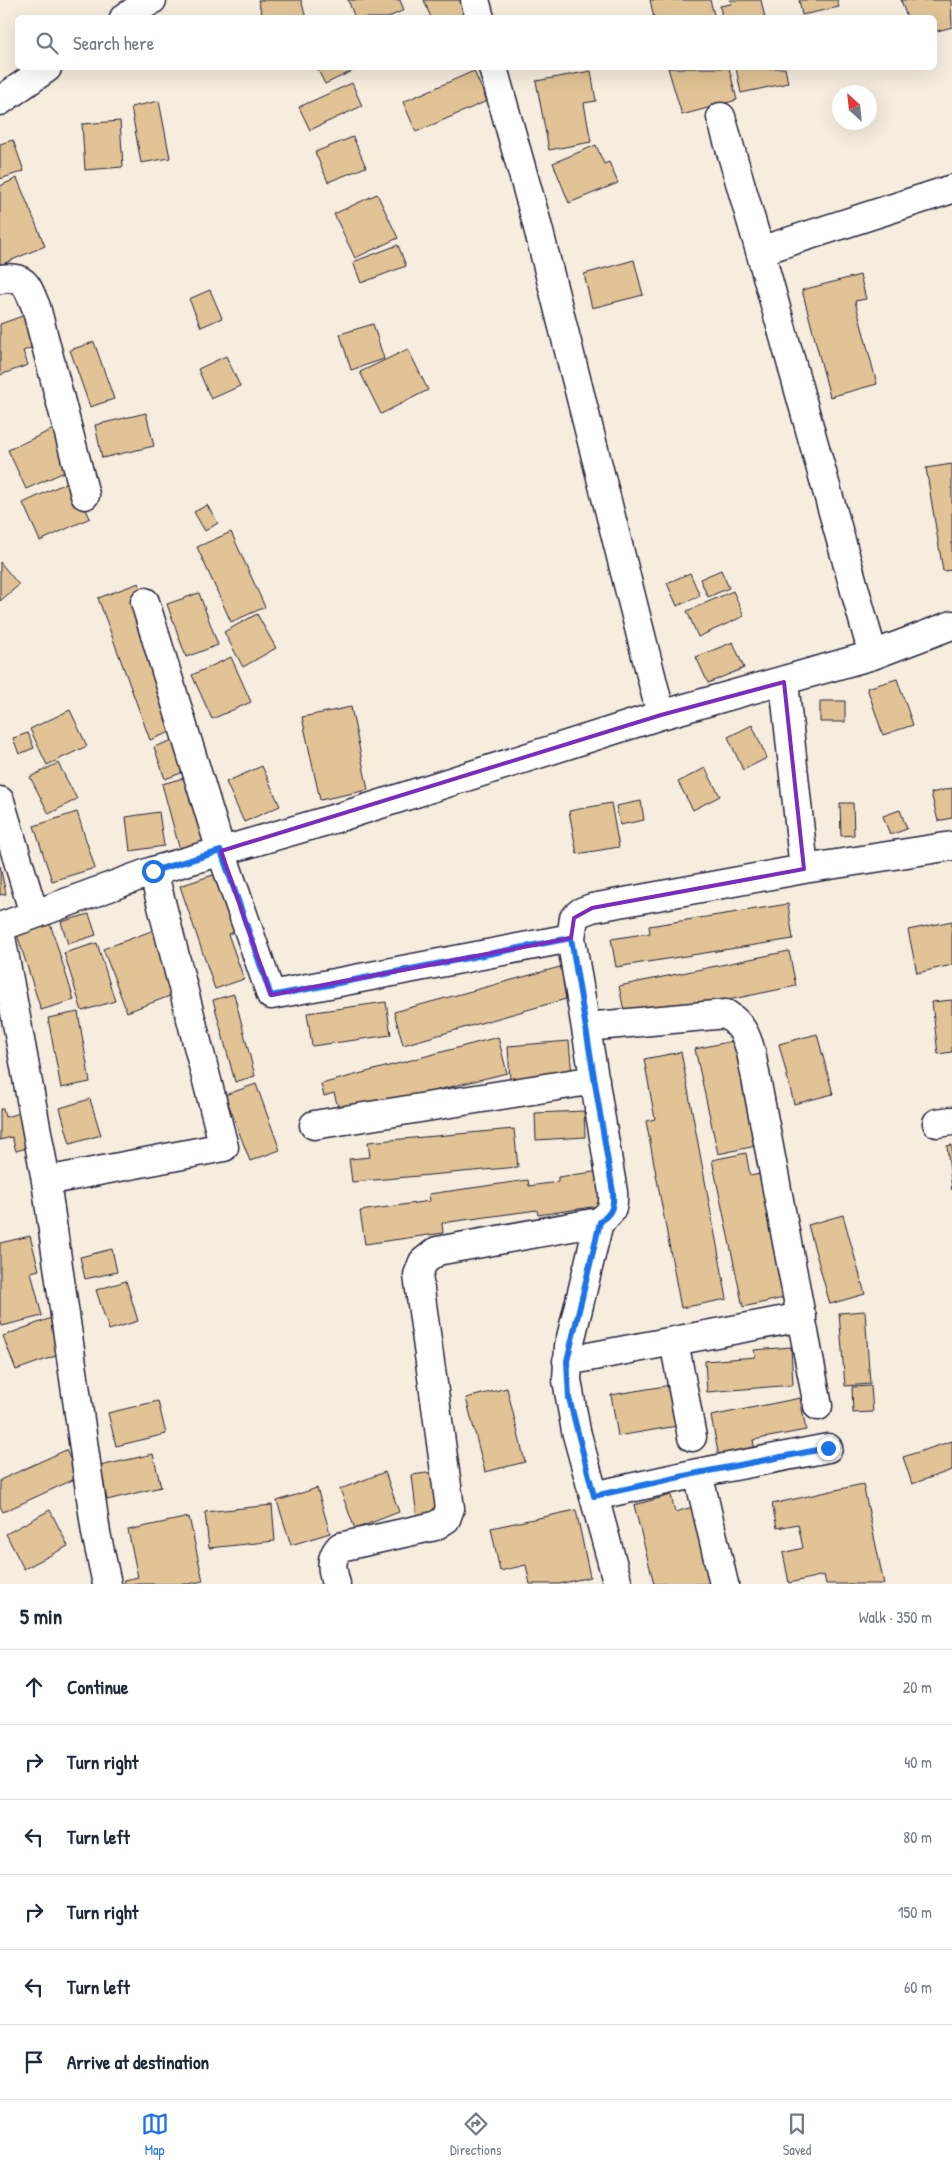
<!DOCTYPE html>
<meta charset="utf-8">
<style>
body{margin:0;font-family:"Patrick Hand",sans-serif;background:#f2f2f3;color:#1f2937}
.compass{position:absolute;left:832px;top:85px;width:45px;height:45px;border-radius:50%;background:#fff;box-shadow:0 5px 20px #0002;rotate:333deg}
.stop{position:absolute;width:15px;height:15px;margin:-11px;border:4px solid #1a73e8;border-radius:50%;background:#fff}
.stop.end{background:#1a73e8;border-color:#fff;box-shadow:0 1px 5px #0008}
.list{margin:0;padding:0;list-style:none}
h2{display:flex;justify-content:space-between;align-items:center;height:65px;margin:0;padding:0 20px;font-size:21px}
h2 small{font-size:16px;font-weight:400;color:#747a83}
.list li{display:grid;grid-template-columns:32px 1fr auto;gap:15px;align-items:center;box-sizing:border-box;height:75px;padding:0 20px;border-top:1px solid #e0e1e3}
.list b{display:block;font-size:19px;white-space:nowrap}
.list em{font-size:16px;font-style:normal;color:#747a83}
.icon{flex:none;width:28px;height:28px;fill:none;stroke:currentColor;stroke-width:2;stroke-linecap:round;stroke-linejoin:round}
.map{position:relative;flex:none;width:952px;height:1584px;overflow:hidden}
.search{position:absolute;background:#fff;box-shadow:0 5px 20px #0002;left:15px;right:15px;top:15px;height:55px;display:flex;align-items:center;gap:12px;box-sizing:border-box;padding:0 18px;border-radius:8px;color:#747a83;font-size:19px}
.sheet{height:515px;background:#fff}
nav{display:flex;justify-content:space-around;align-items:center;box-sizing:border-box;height:70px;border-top:1px solid #e0e1e3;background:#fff;font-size:14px;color:#747a83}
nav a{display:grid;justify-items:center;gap:2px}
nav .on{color:#1a73e8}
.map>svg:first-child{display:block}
</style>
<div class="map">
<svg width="952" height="1584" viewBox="0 0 952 1584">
<rect width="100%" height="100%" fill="#f6eddf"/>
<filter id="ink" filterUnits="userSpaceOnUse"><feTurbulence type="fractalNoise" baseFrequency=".02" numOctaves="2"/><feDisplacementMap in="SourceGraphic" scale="10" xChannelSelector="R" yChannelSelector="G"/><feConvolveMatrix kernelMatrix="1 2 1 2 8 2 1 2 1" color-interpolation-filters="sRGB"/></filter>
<g filter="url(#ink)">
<!-- building -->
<path fill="#e1c395" stroke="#22223b" d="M258,0H301L306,18H263Z
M348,0H400L404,10L387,18H355Z
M424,0H477L480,9L457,18H431Z
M650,0H710L715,18H654Z
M730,0H761L765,18H722L720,6L731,4Z
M799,0H837L839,7L802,15Z
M901,0H951L952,27L934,32V18H907Z
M317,68H359L325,84Z
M668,68H729L737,100L682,115Z
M736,68H785L788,83L741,93Z
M474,71L487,101L416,132L403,102Z
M591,71L596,101L584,103L591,142L549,150L536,81Z
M352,83L362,106L310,130L299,107Z
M159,101L170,158L141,163L131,107Z
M120,121L123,167L85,170L82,124Z
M353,137L366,167L328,182L315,152Z
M13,140L24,171L0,179V144Z
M596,145L604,164L609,162L618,183L569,203L553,163Z
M17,178L45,246L0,265V186Z
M377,194L398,238L355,258L334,214Z
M398,245L406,266L361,283L353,262Z
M634,260L643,295L592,308L584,274Z
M860,275L866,299L855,301L877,384L830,397L802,290Z
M210,290L222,318L201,327L189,299Z
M31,313L42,344L23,351L28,365L0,375V324Z
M373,324L384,359L351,370L340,334Z
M94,342L114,399L90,407L70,350Z
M408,349L428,390L381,414L360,372Z
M226,356L240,386L211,399L198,369Z
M146,413L154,446L102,458L95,425Z
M60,426L78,466L26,489L8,450Z
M952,464V570L943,571L926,468Z
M72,480L90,518L40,541L23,503Z
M207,505L218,523L205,531L194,512Z
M231,532L265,607L231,622L197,547Z
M0,562L19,585L0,601Z
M721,570L729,588L708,597L700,579Z
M690,573L700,596L677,606L667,583Z
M139,583L191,724L150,740L98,598Z
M733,591L744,616L698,637L687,611Z
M199,593L218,645L186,657L167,604Z
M257,614L276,648L243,667L224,632Z
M733,642L744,668L708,683L696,657Z
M231,657L251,702L212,719L192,675Z
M897,679L913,725L883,735L867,688Z
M820,701H845V722H820Z
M351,707L368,790L320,800L302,717Z
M70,710L87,746L47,765L30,729Z
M752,725L767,758L743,770L728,737Z
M28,733L34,748L19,754L13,738Z
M189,734L200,766L165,779L154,747Z
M58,763L77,799L49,814L30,777Z
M262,766L280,806L244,822L226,782Z
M705,768L720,796L693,810L678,782Z
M205,772L224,847L182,858L162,784Z
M952,788V818L938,821L931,793Z
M641,801L644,820L620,825L616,806Z
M611,803L619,847L577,854L569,811Z
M840,803H853L854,835L841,836Z
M900,810L907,829L890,835L883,816Z
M77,812L95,868L52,881L34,826Z
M159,812L164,846L130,851L126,817Z
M0,866L6,894L0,895Z
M222,872L242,930L228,934L244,979L215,989L180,886Z
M788,904L793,939L616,967L611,939L650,933L649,926Z
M89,914L96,935L68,944L61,922Z
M49,920L74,1000L41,1010L16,931Z
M952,921V965L917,973L908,930Z
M154,930L178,993L127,1012L103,949Z
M97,943L115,1001L82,1011L64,953Z
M789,951L796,986L626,1021L619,986Z
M571,964L580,995L403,1045L394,1012Z
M234,994L255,1076L235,1082L213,1000Z
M952,1000V1052L938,1054L932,1002Z
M386,1002L391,1035L312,1046L307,1013Z
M78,1012L90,1082L61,1088L48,1018Z
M817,1034L833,1094L794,1104L779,1044Z
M498,1037L507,1073L340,1114L334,1093L324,1096L321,1084Z
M742,1039L765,1144L718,1154L695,1049Z
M569,1041L572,1075L510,1080L508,1046Z
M681,1052L727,1299L681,1308L646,1121L655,1119L644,1059Z
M256,1084L280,1150L250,1161L225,1095Z
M90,1099L101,1135L70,1144L60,1108Z
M0,1109H3L5,1117L28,1111L37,1145L16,1151L12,1137L0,1140Z
M584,1111L585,1137L536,1140L535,1113Z
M514,1129L518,1167L352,1182L349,1159L370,1157L368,1142Z
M952,1145V1190L947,1146Z
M746,1153L750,1176L770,1172L788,1297L743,1307L712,1160Z
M607,1170L612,1204L538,1215L537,1210L442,1223L443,1233L365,1244L360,1211L430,1201L429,1194L528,1180L529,1186L558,1182V1177Z
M843,1215L865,1294L830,1304L808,1225Z
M30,1236L39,1270L31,1272L42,1316L2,1326L0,1318V1243Z
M112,1249L117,1272L85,1279L80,1257Z
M126,1281L138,1321L109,1330L96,1290Z
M865,1311L870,1384L845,1386L839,1313Z
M51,1318L64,1353L16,1370L3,1336Z
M791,1347L793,1385L707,1392L705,1361L755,1357L754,1350Z
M671,1385L677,1426L618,1436L611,1395Z
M871,1386L873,1412L853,1413L852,1387Z
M507,1388L525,1462L485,1472L466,1398Z
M800,1398L806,1430L753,1440L755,1450L719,1457L711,1416Z
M158,1401L166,1434L116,1446L108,1413Z
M952,1441V1470L912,1484L903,1457Z
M66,1450L79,1477L3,1512L0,1506V1480Z
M153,1454L161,1487L107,1500L100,1466Z
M441,1471L445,1515L417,1519L412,1475Z
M385,1472L399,1512L355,1529L340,1489Z
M863,1484L884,1584H826L824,1575L789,1583L783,1553L803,1548L798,1524L777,1528L772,1504Z
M317,1488L330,1533L291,1545L277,1501Z
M671,1495L675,1512L693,1507L713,1584H654L634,1505Z
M272,1505L275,1541L209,1548L205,1512Z
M50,1510L68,1546L24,1569L6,1534Z
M576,1510L590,1577L559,1584H530L526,1565L500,1571L491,1528Z
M189,1517L203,1581L189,1584H125L124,1580L138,1577L128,1530Z"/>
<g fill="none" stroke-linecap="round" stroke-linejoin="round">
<defs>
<path id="minor" d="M475,0L480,18
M124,18L152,0
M493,68L536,220L661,715
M0,101L47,68
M721,117L760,251L873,655
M760,251L952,189
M0,279C26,275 27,286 36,307L85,495
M145,602L221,851L271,995L571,938
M784,682L804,869
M0,801L34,914
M153,871L340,817L661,715L873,655L952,625
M0,927L153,871L224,1147L46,1181L96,1533L107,1584
M0,931L46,1181
M586,1027L726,1014C741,1024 746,1034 751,1052L818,1406
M937,1123L952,1121
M314,1125L595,1080
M599,1222L569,1346L567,1380L576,1431L618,1584
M674,1341L692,1437
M567,1361L802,1317
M698,1473L724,1584
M594,1496L698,1473L828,1448
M336,1584C332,1569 329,1559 340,1547L435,1526L446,1519L450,1508L418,1275L423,1262L437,1251L599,1222C612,1213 614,1207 613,1192L571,938L574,918L581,912L592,908L804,869L952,846"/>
</defs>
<!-- minor casing -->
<use href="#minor" stroke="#22223b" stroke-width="31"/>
<!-- minor -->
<use href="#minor" stroke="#fff" stroke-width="28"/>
</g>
</g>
<g fill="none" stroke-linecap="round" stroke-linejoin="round" filter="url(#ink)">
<!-- route -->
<path stroke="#1a73e8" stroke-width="6" d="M153,871L221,851L271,996L571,938L613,1192C614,1207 612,1213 600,1222L567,1361L569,1398L594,1496L698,1473L828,1448"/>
</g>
<!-- marked area -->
<path fill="none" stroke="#7b2cbf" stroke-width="4" stroke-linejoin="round" d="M784,682L804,869L592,908L574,918L571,938L271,995L221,851L661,715Z"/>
</svg>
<svg class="compass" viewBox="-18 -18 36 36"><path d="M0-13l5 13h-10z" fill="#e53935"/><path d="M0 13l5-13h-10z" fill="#747a83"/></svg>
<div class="stop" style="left:153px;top:871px"></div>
<div class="stop end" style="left:828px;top:1448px"></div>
<div class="search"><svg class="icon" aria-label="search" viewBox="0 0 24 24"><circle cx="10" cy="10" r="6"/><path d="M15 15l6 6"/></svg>Search here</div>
</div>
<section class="sheet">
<h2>5 min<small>Walk · 350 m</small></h2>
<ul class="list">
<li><svg class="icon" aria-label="ahead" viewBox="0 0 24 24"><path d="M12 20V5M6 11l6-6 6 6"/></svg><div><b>Continue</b></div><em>20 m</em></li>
<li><svg class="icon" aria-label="right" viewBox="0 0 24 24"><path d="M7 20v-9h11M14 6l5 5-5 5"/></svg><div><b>Turn right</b></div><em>40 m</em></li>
<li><svg class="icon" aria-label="left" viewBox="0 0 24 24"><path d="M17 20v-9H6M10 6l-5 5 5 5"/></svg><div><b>Turn left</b></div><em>80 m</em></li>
<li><svg class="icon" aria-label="right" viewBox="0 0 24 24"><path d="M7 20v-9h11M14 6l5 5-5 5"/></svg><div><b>Turn right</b></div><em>150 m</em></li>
<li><svg class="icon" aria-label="left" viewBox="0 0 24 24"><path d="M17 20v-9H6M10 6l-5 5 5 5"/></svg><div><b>Turn left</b></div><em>60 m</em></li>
<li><svg class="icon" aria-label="arrive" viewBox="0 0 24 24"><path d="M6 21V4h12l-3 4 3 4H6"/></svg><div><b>Arrive at destination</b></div></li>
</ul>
</section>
<nav>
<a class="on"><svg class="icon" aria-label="map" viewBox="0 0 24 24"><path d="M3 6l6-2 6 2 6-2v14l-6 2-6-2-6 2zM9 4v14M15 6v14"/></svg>Map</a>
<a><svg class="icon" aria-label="directions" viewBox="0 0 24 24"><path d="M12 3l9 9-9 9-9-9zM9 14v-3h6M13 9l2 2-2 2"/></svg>Directions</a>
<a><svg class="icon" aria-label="saved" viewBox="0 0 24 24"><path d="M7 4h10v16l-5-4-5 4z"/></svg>Saved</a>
</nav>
